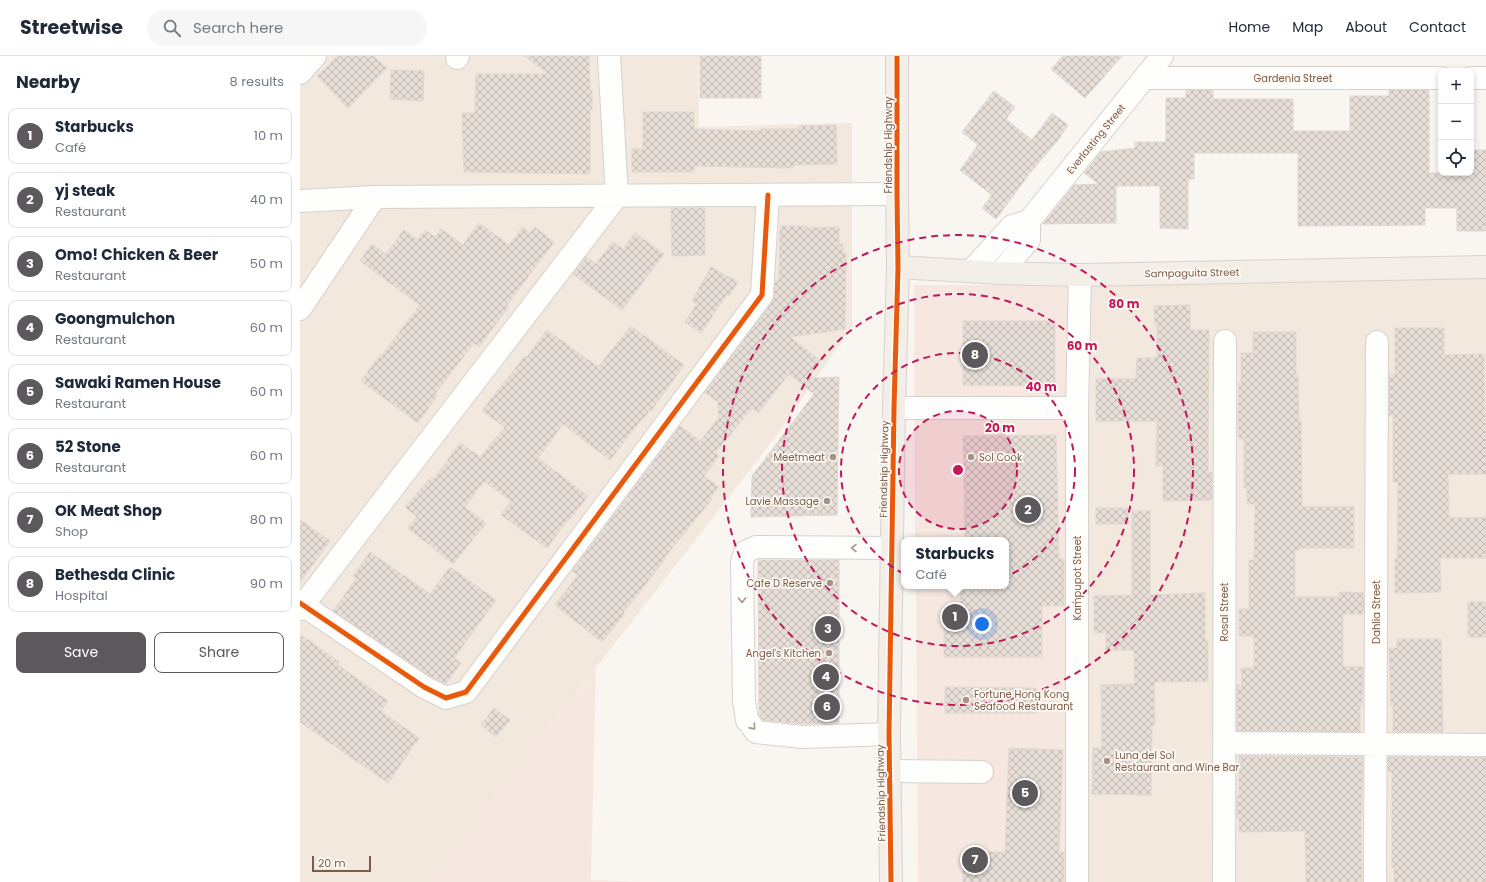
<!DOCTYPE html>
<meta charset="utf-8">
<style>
body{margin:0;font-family:Poppins,sans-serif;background:#f6f6f7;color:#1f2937}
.controls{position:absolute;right:12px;top:12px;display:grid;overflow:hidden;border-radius:8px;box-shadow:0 2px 6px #0003}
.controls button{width:36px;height:36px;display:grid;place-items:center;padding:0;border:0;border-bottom:1px solid #e0e1e3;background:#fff;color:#1f2937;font:20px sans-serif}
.scale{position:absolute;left:12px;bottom:10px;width:59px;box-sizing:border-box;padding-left:4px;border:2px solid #7a5c4d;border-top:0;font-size:11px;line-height:14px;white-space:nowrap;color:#7a5c4d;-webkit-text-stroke:3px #fffaf3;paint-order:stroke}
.you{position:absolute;left:682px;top:568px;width:14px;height:14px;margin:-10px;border:3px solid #fff;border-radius:50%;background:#1a73e8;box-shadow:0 0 0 6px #1a73e833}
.badge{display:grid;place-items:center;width:26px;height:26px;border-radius:50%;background:#5c585b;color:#fff;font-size:13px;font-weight:700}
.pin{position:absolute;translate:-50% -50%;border:2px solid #fff;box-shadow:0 1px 4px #0006}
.popup{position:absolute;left:601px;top:481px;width:108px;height:52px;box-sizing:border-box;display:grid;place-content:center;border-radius:8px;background:#fff;filter:drop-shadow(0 1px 3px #0005);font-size:13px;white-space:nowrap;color:#747a83}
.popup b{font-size:15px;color:#1f2937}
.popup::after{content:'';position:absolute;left:50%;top:100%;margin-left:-8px;border:8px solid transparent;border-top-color:#fff}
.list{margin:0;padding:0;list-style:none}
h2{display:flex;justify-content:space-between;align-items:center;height:52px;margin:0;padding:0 16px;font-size:17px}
h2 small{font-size:13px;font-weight:400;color:#747a83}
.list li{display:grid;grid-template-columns:26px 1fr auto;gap:12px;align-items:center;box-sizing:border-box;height:56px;margin:0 8px 8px;padding:0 8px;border:1px solid #e0e1e3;border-radius:8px}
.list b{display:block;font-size:15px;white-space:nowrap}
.list p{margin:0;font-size:13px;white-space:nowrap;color:#747a83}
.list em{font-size:13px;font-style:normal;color:#747a83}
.actions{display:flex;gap:8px;padding:12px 16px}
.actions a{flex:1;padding:9px 0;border:1px solid #5c585b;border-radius:8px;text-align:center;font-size:14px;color:#5c585b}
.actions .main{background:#5c585b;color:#fff}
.icon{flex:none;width:22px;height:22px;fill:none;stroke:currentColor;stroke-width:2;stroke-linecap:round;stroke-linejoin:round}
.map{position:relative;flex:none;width:1186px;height:826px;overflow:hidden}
header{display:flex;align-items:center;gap:24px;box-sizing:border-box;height:56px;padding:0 20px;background:#fff;border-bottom:1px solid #e0e1e3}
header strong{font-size:19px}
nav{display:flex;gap:22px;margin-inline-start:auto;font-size:14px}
.search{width:280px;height:36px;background:#f6f6f7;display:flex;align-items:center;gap:10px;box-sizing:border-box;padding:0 14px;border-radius:22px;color:#747a83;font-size:15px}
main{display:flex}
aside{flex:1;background:#fff}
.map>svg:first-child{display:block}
</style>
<header>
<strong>Streetwise</strong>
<div class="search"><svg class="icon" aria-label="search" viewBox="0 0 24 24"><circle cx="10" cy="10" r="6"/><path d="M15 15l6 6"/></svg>Search here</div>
<nav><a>Home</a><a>Map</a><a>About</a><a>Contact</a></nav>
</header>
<main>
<aside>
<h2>Nearby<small>8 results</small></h2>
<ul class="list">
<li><span class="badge">1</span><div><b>Starbucks</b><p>Café</p></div><em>10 m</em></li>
<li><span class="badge">2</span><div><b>yj steak</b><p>Restaurant</p></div><em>40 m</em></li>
<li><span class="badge">3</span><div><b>Omo! Chicken &amp; Beer</b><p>Restaurant</p></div><em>50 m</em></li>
<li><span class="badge">4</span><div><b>Goongmulchon</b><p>Restaurant</p></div><em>60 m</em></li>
<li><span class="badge">5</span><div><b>Sawaki Ramen House</b><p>Restaurant</p></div><em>60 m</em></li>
<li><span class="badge">6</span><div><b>52 Stone</b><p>Restaurant</p></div><em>60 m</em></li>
<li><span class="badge">7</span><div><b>OK Meat Shop</b><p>Shop</p></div><em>80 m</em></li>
<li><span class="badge">8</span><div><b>Bethesda Clinic</b><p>Hospital</p></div><em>90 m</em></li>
</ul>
<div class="actions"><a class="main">Save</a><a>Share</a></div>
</aside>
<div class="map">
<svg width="1186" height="826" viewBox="0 0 1186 826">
<defs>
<pattern id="building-cross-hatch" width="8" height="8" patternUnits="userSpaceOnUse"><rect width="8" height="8" fill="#e6ded7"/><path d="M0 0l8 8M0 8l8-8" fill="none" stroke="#bfb7b1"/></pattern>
</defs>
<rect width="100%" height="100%" fill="#f9f5f0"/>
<!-- residential -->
<path fill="#f2e8de" d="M0,0H399L398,14L399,71L552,67V270L477,379L129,826H0Z
M782,221L1186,222V826H778Z"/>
<!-- commercial -->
<path fill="#f6e8e1" d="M614,229H775L774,826H618L616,530H706V484H615Z
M296,612L291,824L345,826H129Z"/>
<!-- building -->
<path fill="url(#building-cross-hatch)" stroke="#e2d8d2" d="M38,0H73L87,12L48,52L17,20Z
M224,0H289L290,35H292V53H290V118L164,116L162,57H175L176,18H248Z
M400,0H461V42H400Z
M763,0H822L785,42L751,13Z
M91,14L124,15L123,45L90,43Z
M886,34H913V43H993V75H1050V40H1089V34H1129V117H1171V94H1186V175H1157V152H1125V169L998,170V97H894V123H888V173L860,172V130H816V167L743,168L774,129L799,128L784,117L801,96L835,92V86H866V42H886Z
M694,35L715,51L706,63L732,84L752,57L768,69L758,84L730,117L696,163L682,152L692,139L660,114L678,89L662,76Z
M343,56H394V73L461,75V73H499V70L536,69L537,108L493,109V112L394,110V116H332V93H343Z
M371,152H405V199L372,200Z
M179,167L209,189L223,171L230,177L235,171L254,186L207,249L209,250L179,291L174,287L135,338L137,340L118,367L61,325L81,298L82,299L120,249L60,205L72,188L86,198L104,174L118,184L125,174L135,181L141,173L163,189Z
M480,170H507V172L539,171V188H543V197L546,198L545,273L490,281L521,305L508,322L539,321L537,459L451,461L452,420L514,338L489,318L458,357L452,352L415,397L419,400L404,420L418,431L410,442L412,443L364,502L365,503L323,557L324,558L302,586L255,549L278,519L272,515L380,370L400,385L419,362L418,346L405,336L472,246L474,240L475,225L479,224Z
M335,177L364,198L322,254L273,218L286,201L296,208L313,186L323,193Z
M411,211L438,226L429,240L427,238L401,277L385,266L397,248L392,245Z
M890,249V274H909L908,417L912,416V444L863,445V410H856L857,365H796V323H836L837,302H857V268H855L854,250Z
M663,265H755V330L663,329Z
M331,270L384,309L351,355L350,354L342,364H341L310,404L263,368L238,402L288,440L270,463L269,462L247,492L201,459L211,445L184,425L165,451L186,467L153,508L108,472L117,461L105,451L131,421L134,423L160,387L180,401L205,371L182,355L198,334L225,300L227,301L247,274L298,311Z
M1095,272H1144V299L1184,298L1186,418H1148L1149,462L1186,461V502H1140L1141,536L1095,537V503H1097L1098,426H1093V360H1089V318H1095Z
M953,276H996V319H998L999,364H1001L1002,451H1054V492H999V494H995V541H1039V536L1064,537L1063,558H1043V611H1063L1062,650H1060V676L937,675V629H942L941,612H954V580H939V553H949V504H954L955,448H947V432H944V383L939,382L938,360L939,326H941V297H953Z
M756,379L759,503H764V550H742V601H644V555H660L661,530H706V484H665L663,380Z
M796,452H828V468H796Z
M832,455H850V539L905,537V585H908V625L854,626L855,669H852L851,739L792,738L793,692H802L801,629L835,628L834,594H806V577H794V540L832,539Z
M0,464L30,485L0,526Z
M70,496L130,538L150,511L196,544L154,602L161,607L146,628L130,620L33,555L57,522L53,520Z
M458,504H539V667L502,668L463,664L459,659Z
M1168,546H1186V581H1168Z
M0,578L39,606L38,609L88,645L81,655L119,682L88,727L0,666Z
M1097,583H1141L1143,676H1093V650H1091L1089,592H1097Z
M645,631L736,632V657H645Z
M194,652L210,664L196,681L181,669Z
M709,692L763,694L759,796H764V826H663V796H705Z
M939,700L1063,701L1061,768L1062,826H1006L1005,775L939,776V762H937V740H939Z
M1088,701H1186V826H1094V812H1092V716H1088Z"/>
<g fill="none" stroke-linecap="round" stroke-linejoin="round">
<defs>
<path id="minor" d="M157,2L158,0
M0,17L15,0
M844,22H1141
M1171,22H1186
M0,145L75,141L597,138
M671,215L712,170L729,165L862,0
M700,217L729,184V165
M0,253L75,141
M594,352H777
M0,547L124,631L146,642L166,636L462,239L468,139
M0,553L317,140L309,0
M589,678L502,681L456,676L447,664L444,645L442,506L445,496L456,491L593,492
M924,687L1186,689
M590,715L682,716
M777,826V352L780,219
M924,826L925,285
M1075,826L1077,286"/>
<path id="major" d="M598,211L700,217L780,219L1186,211
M591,826L589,678L594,352L598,211L597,138V0"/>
</defs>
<!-- minor casing -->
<use href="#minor" stroke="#d7d1cb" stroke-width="24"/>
<!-- major casing -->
<use href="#major" stroke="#dad1cc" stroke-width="24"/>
<!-- minor -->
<use href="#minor" stroke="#fefefd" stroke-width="22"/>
<!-- major -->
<use href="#major" stroke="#f3eee8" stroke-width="22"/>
<defs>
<path id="cycleway" d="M0,547L124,631L146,642L166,636L462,239L468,139
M591,826L589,678L594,352L598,211L597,138V0"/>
</defs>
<!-- cycleway casing -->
<use href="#cycleway" stroke="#fffaf3" stroke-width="8"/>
<!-- cycleway -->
<use href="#cycleway" stroke="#e8590c" stroke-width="5"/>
</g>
<!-- one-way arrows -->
<defs><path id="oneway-chevron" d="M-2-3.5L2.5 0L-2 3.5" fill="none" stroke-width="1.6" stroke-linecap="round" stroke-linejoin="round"/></defs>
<g stroke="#a8958b">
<use href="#oneway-chevron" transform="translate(554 492) rotate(-179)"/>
<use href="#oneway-chevron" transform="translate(442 544) rotate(89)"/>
<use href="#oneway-chevron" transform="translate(453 671) rotate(48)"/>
</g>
<!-- distance rings -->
<circle cx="658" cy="414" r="59" fill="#c2185b" fill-opacity=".12"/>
<g fill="none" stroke="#c2185b" stroke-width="2" stroke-dasharray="7 5">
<circle cx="658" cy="414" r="59"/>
<circle cx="658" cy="414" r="117"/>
<circle cx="658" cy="414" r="176"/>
<circle cx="658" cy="414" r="235"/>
</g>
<!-- markers -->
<g fill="#a69286" stroke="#fffaf3" stroke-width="1.5">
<circle cx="533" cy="401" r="4"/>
<circle cx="671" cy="401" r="4"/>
<circle cx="527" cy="445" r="4"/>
<circle cx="530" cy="527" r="4"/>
<circle cx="529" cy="597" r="4"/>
<circle cx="666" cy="644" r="4"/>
<circle cx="807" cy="705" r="4"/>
</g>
<g text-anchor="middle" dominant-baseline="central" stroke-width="3.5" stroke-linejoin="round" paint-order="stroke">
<!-- street labels -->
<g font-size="10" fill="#7a5c4d" stroke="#fffaf3">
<text x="993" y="22">Gardenia Street</text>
<text transform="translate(796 83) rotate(-51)">Everlasting Street</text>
<text transform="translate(588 89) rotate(-90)">Friendship Highway</text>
<text transform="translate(892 217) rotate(-1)">Sampaguita Street</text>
<text transform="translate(584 413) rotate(-89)">Friendship Highway</text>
<text transform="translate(777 522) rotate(-90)">Kampupot Street</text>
<text transform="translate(924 556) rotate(-90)">Rosal Street</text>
<text transform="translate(1076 556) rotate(-90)">Dahlia Street</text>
<text transform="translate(581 737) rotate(-91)">Friendship Highway</text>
</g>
<!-- poi labels -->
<g font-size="10" fill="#7a5c4d" stroke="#fffaf3" text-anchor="end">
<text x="525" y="401">Meetmeat</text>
<text x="679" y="401" text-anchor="start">Sol Cook</text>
<text x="519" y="445">Lavie Massage</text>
<text x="522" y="527">Cafe D Reserve</text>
<text x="521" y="597">Angel's Kitchen</text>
<text x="674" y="638" text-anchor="start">Fortune Hong Kong<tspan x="674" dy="12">Seafood Restaurant</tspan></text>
<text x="815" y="699" text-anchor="start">Luna del Sol<tspan x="815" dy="12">Restaurant and Wine Bar</tspan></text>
</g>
</g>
<circle cx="658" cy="414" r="6" fill="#c2185b" stroke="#fffaf3" stroke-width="2"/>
<g font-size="12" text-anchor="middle" font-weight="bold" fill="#c2185b" stroke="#fffaf3" stroke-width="3.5" stroke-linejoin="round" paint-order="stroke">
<text x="824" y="252">80 m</text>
<text x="782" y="294">60 m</text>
<text x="741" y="335">40 m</text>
<text x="700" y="376">20 m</text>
</g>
</svg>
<div class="controls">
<button>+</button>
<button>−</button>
<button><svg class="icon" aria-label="locate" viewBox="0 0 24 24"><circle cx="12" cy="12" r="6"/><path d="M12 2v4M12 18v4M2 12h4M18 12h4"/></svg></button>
</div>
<div class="scale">20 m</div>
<div class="you"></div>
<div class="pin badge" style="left:655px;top:561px">1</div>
<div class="popup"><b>Starbucks</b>Café</div>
<div class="pin badge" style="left:728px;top:454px">2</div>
<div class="pin badge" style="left:528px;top:573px">3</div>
<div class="pin badge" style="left:526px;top:621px">4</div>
<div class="pin badge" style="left:725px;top:737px">5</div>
<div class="pin badge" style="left:527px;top:651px">6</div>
<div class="pin badge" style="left:675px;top:804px">7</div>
<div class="pin badge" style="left:675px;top:299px">8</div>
</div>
</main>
